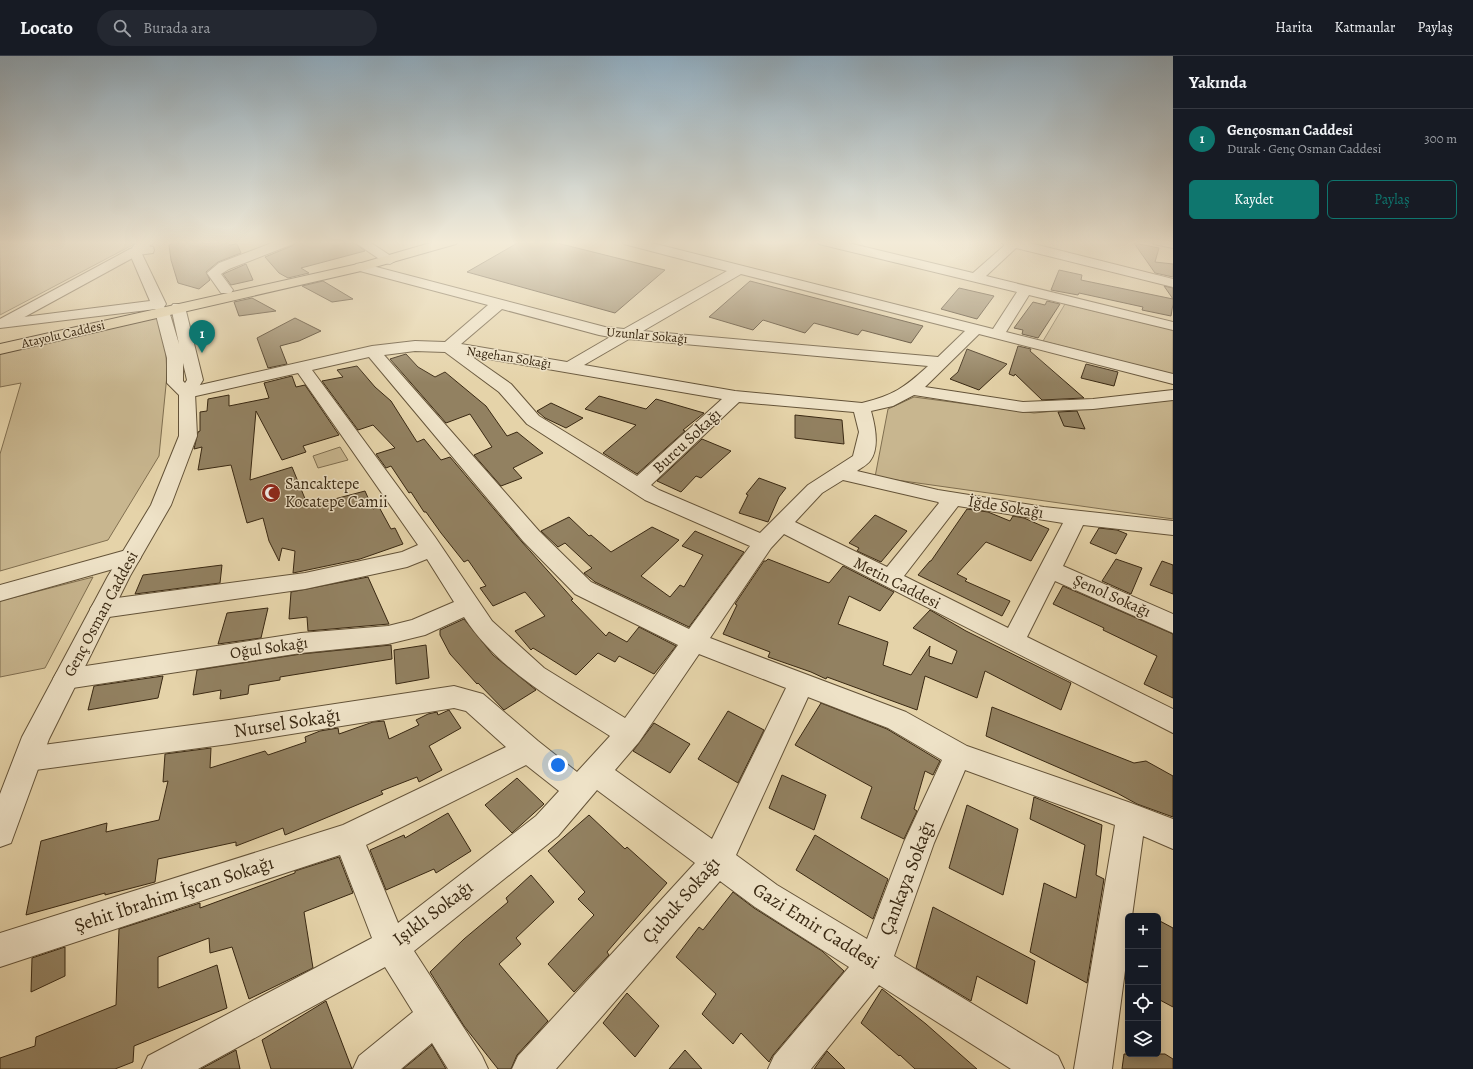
<!DOCTYPE html>
<html lang="tr">
<meta charset="utf-8">
<style>
body{margin:0;font-family:Alegreya,serif;background:#242831;color:#f1f3f6}
.controls{position:absolute;right:12px;bottom:12px;display:grid;overflow:hidden;border-radius:6px;box-shadow:0 2px 10px #0003}
.controls button{width:36px;height:36px;display:grid;place-items:center;padding:0;border:0;border-bottom:1px solid #363941;background:#171b24;color:#f1f3f6;font:20px sans-serif}
.you{position:absolute;left:558px;top:709px;width:14px;height:14px;margin:-10px;border:3px solid #fff;border-radius:50%;background:#1a73e8;box-shadow:0 0 0 6px #1a73e833}
.badge{display:grid;place-items:center;width:26px;height:26px;border-radius:50%;background:#0f766e;color:#fff;font-size:13px;font-weight:700}
.pin{position:absolute;translate:-50% -33px;filter:drop-shadow(0 1px 2px #0008)}
.pin::after{content:'';position:absolute;top:21px;width:14px;height:12px;background:inherit;clip-path:polygon(0 0,100% 0,50% 100%)}
.list{margin:0;padding:0;list-style:none}
h2{display:flex;justify-content:space-between;align-items:center;height:52px;margin:0;padding:0 16px;font-size:17px}
h2 small{font-size:13px;font-weight:400;color:#9ea1a6}
.list li{display:grid;grid-template-columns:26px 1fr auto;gap:12px;align-items:center;box-sizing:border-box;height:60px;padding:0 16px;border-top:1px solid #363941}
.list b{display:block;font-size:15px;white-space:nowrap}
.list p{margin:0;font-size:13px;white-space:nowrap;color:#9ea1a6}
.list em{font-size:13px;font-style:normal;color:#9ea1a6}
.actions{display:flex;gap:8px;padding:12px 16px}
.actions a{flex:1;padding:9px 0;border:1px solid #0f766e;border-radius:6px;text-align:center;font-size:14px;color:#0f766e}
.actions .main{background:#0f766e;color:#fff}
.icon{flex:none;width:22px;height:22px;fill:none;stroke:currentColor;stroke-width:2;stroke-linecap:round;stroke-linejoin:round}
.map{position:relative;flex:none;width:1173px;height:1013px;overflow:hidden}
header{display:flex;align-items:center;gap:24px;box-sizing:border-box;height:56px;padding:0 20px;background:#171b24;border-bottom:1px solid #363941}
header strong{font-size:19px}
nav{display:flex;gap:22px;margin-inline-start:auto;font-size:14px}
.search{width:280px;height:36px;background:#242831;display:flex;align-items:center;gap:10px;box-sizing:border-box;padding:0 14px;border-radius:22px;color:#9ea1a6;font-size:15px}
main{display:flex}
aside{flex:1;background:#171b24}
.map>svg:first-child{display:block}
</style>
<header>
<strong>Locato</strong>
<div class="search"><svg class="icon" aria-label="search" viewBox="0 0 24 24"><circle cx="10" cy="10" r="6"/><path d="M15 15l6 6"/></svg>Burada ara</div>
<nav><a>Harita</a><a>Katmanlar</a><a>Paylaş</a></nav>
</header>
<main>
<div class="map">
<svg width="1173" height="1013" viewBox="0 0 1173 1013">
<rect width="100%" height="100%" fill="#e5d3a9"/>
<filter id="stains"><feTurbulence type="fractalNoise" baseFrequency=".005" numOctaves="4"/><feColorMatrix values="0 0 0 0 .2 0 0 0 0 .09 0 0 0 0 .02 0 0 0 .5 -.17"/></filter>
<radialGradient id="worn" r=".72"><stop offset=".6" stop-color="#630" stop-opacity="0"/><stop offset="1" stop-color="#630" stop-opacity=".3"/></radialGradient>
<!-- green -->
<path fill="#c8b68f" stroke="#806f50" d="M0,185H140L0,259Z
M1065,248L1173,274V319L1043,285Z
M164,260L167,319L159,400L108,484L0,515V398L21,327L0,331V297Z
M914,341L1034,357L1173,344V463L875,421L888,353Z
M340,391L348,404L318,412L313,400Z
M93,521L45,612L0,621V545Z"/>
<!-- building -->
<path fill="#928161" stroke="#392812" d="M180,185H226L230,189L237,188L241,197L218,206L206,216L210,224L199,233L178,227L171,204L169,189Z
M296,185H352L365,195L301,212L309,217L288,222L279,217L265,201L294,189Z
M521,185H549L665,214L615,257L467,216Z
M1134,187L1159,192L1155,206L1173,208V221L1155,217Z
M246,208L253,224L231,229L223,218Z
M1059,214L1082,219L1081,224L1173,243L1164,230L1173,232V248L1171,260L1142,254L1143,251L1079,237L1078,239L1051,234Z
M323,225L353,243L332,246L302,230Z
M750,225L923,270L911,287L862,274L858,279L814,267L805,277L763,264L753,274L709,261Z
M959,232L994,240L977,263L941,253Z
M252,242L276,255L239,260L234,246Z
M1047,245L1060,248L1038,282L1022,278L1023,274L1014,272L1033,246L1045,249Z
M295,262L321,275L299,285L280,290L287,308L268,312L257,282Z
M1018,290L1031,293L1030,295L1084,342L1042,344L1015,318L1014,320L1009,318Z
M967,293L1007,308L979,334L950,323L958,316Z
M406,298L418,311L435,321L445,316L486,350L507,380L517,376L543,397L513,412L522,422L501,430L474,399L492,391L470,358L446,367L390,303Z
M1086,308L1118,316L1114,330L1081,322Z
M357,310L375,331L391,345L417,386L424,383L441,404L450,401L522,486L573,543L571,544L606,580L609,576L627,586L639,571L676,590L654,618L619,600L615,606L598,597L576,619L533,592L531,594L515,575L545,560L525,536L493,550L480,532L486,530L468,504L464,506L441,477L426,456H424L411,436L409,437L391,410L386,412L376,398L395,392L373,369L358,374L322,325L343,321L337,314Z
M292,320L296,331L305,329L339,379L303,390L306,396L282,404L256,355L250,424L292,411L308,450L365,435L373,453L379,451L391,473L395,472L403,488L360,503L293,517L295,495L282,492L279,505L269,485L263,462L247,467L231,409L198,414L202,391L194,393L198,376L200,375V356L207,355L208,343L229,339V350L269,342L264,327Z
M599,340L646,353L656,343L704,357L683,374L685,375L637,418L603,397L636,369L585,353Z
M551,347L583,362L566,372L545,362L537,355Z
M1077,355L1085,373L1064,370L1058,356Z
M795,359L842,364L844,388L795,382Z
M702,383L731,395L701,422L696,420L681,436L657,425Z
M759,422L786,432L779,441L768,466L739,457L748,439L746,438Z
M967,453L988,456L1010,465L1013,460L1024,462L1049,473L1031,505L986,486L957,518L967,523L965,525L1010,545L1002,560L918,519L930,505H931Z
M875,459L907,475L881,506L857,495L859,492L849,487Z
M569,461L589,480L591,479L611,496L652,471L679,484L641,520L670,541L680,529L684,531L703,499L682,490L695,475L744,496L689,571L595,526L584,517L592,512L565,487L558,491L541,475Z
M1099,472L1117,474L1127,478L1116,498L1090,487Z
M768,503L829,527L843,510L894,536L880,555L849,540L838,568L888,586L883,609L911,619L930,590L929,600L952,608L957,595L913,572L930,554L966,575L1071,627L1061,654L985,615L977,642L925,620L917,654L827,621L826,623L811,616L768,601L770,596L723,578L737,549L735,548L764,505H766Z
M1116,503L1142,512L1131,538L1102,525Z
M1162,505L1173,509V538L1150,529Z
M222,509L220,527L135,538L143,519Z
M368,521L389,568L308,575L307,561L289,563L291,536Z
M1063,530L1173,578V642L1144,628L1157,600L1103,574L1104,572L1053,548Z
M268,552L261,582L218,588L227,557Z
M464,563L493,599L536,634L504,654L478,627L477,628L450,598L440,579V574Z
M391,589L392,603L280,621V624L249,629L248,638L220,643L221,634L193,639L197,614L301,598Z
M426,589L429,622L396,628L394,594Z
M163,620L158,642L88,654L94,630Z
M821,647L887,673L940,705L933,719L925,715L914,753L917,755L904,783L861,762L872,731L795,689Z
M992,651L1134,707L1146,705L1173,720V761L1137,748L1117,737L986,680Z
M449,654L461,672L429,690L442,714L419,726L417,721L381,735L383,738L364,746L285,779L283,772L236,790V786L158,803L155,826L105,839V837L26,859L41,785L107,767L106,776L159,764L168,725L163,726L165,698L211,692L210,712L265,695L268,699L306,686L305,681L320,675L338,672L339,678L373,666L384,665L389,683L419,669L416,664L428,658L437,656L438,659Z
M728,655L764,674L738,727L698,703Z
M654,667L690,688L670,717L633,695Z
M782,719L826,739L814,774L769,752Z
M517,722L544,748L512,777L485,749Z
M1034,741L1102,769L1096,819L1104,823L1087,927L1030,896L1044,827L1076,842L1085,789L1030,763Z
M967,749L1018,773L1003,839L949,812Z
M448,757L471,795L436,817L434,813L386,834L370,794L404,779L405,782Z
M589,759L625,793L627,791L667,827L607,896L609,899L574,936L548,908L594,859L578,843L585,836L548,795Z
M815,779L888,823L873,863L796,814Z
M339,801L353,837L304,856L313,912L249,943L232,891L210,897L209,882L158,901V932L217,909L227,952L134,990L133,1006L115,1013H0V1002L35,990L36,981L116,949L119,873L200,847V852L295,817V815Z
M531,819L554,846L516,882L521,888L499,908L548,965L517,999L511,1013H498L464,970L430,916L464,883L508,846L506,842Z
M733,836L754,852L822,895L844,915L773,999L769,1006L741,977L733,988L702,958L716,938L676,901L699,871L703,874Z
M933,851L1035,905L1027,948L977,920L971,945L916,912Z
M1158,864L1173,872V951L1158,943Z
M65,891V920L31,936L32,902Z
M882,933L926,968L977,1013H915L900,999L899,1000L861,967Z
M627,937L659,970L635,1001L603,967Z
M326,945L352,1013H271L262,984Z
M432,989L446,1013H403Z
M236,994L240,1013H201Z
M685,994L702,1013H669Z
M827,995L845,1013H814Z
M1124,998H1165L1173,1003V1013H1122Z"/>
<g fill="none" stroke-linecap="round" stroke-linejoin="round">
<defs>
<path id="minor" d="M277,185H295L293,188L229,213L221,218L233,234L231,237H221L207,217L219,207Z
M353,185H368L397,204L390,208L385,207Z
M622,185H644L993,273L1017,236L819,188L817,185H840L973,217L1005,189L999,185H1022L1173,223V231L1016,192L986,220L1173,266V274L1029,239L1006,276L1173,318V328L979,278L925,331L1023,346L1093,343L1173,334V344L1093,353L1023,356L914,339L893,350L871,355C875,369 880,392 870,405C867,409 861,412 857,415L938,434L1044,451L1173,465V479L1083,469L1063,510L1173,558V577L1055,525L1027,581L1173,653V677L784,478L771,492L710,582L906,656L967,690L1131,747L1173,763V793L1143,780L1132,860H1128V892L1112,1013H1074L1115,769L965,714L934,787L894,900L1058,1000L1064,1013H1011L879,929L811,1013H768L774,1000L849,911L755,851L720,825L556,1013H512L518,1000L695,807L597,734L558,780L414,895L482,1000L488,1013H448L432,987L401,1013H353L359,1000L413,956L385,911L198,1013H142L148,1000L372,882L340,799L0,911V877L343,769L506,691L466,655L454,652L229,688L28,715L18,712L14,703L18,694L28,691L229,664L454,630L483,638L538,685L577,716L610,680C557,646 499,615 464,561L425,579L388,588L301,597L66,633L57,630L53,623L57,616L66,613L301,577L388,570L412,564L454,546L427,503L407,511L305,533L102,562L94,559L90,553L94,547L102,544L305,517L402,496L418,489L298,317L187,342L181,341L179,337L181,333L187,332L372,290L415,285L445,286L488,249L356,214L354,211L356,208L361,207L605,271L624,273L727,215L624,188ZM741,218L965,275L938,301L643,275ZM502,253L599,279L610,281L567,306L461,288ZM629,283L928,310C904,332 894,339 862,347L735,335L584,309ZM415,295L445,296L499,336L527,368L645,444L750,490L689,573L591,526L539,475L384,299ZM471,300L722,343L637,420L539,360L511,328ZM369,301L523,485L575,538L678,589L625,662L544,612L492,565L435,481L312,314ZM739,346L854,356L859,376L853,400L808,429L760,477L659,434L651,429ZM843,424L938,446L939,447L887,511L795,466L822,437ZM958,450L1063,467L1008,572L904,520ZM699,598L786,632L712,783L615,714L639,686ZM808,641L888,672L942,704L904,786L867,883L777,829L736,799ZM526,709L559,735L536,760L398,867L366,789Z
M1152,185H1173V192L1154,188Z
M148,190L153,191L154,194L153,197L138,199L8,270L0,271V263L130,193Z
M130,493L138,496L141,501L138,506L0,545V529Z"/>
<path id="tertiary" d="M140,185H156L141,196L166,248L164,251L169,255L179,288L171,251L173,248H183L185,251L203,324L195,337L197,380L171,449L130,520L49,683L11,787L0,791V738L22,681L108,520L151,449L179,380V339L167,327V302L155,255L156,253L0,272V264L150,245L129,196L135,188ZM183,307L187,324L185,327L183,325Z"/>
<path id="primary" d="M437,185H458L456,188L361,215L0,298V288L358,208Z"/>
</defs>
<!-- minor casing -->
<use href="#minor" stroke="#645338" stroke-width="2"/>
<!-- tertiary casing -->
<use href="#tertiary" stroke="#645338" stroke-width="2"/>
<!-- primary casing -->
<use href="#primary" stroke="#392812" stroke-width="2"/>
<!-- minor -->
<use href="#minor" fill="#eee2c7" fill-rule="evenodd"/>
<!-- tertiary -->
<use href="#tertiary" fill="#eee2c7" fill-rule="evenodd"/>
<!-- primary -->
<use href="#primary" fill="#e5d3a9" fill-rule="evenodd"/>
</g>
<!-- sky -->
<linearGradient id="sky" x2="0" y2="1"><stop stop-color="#8fa9ba"/><stop offset="0.57" stop-color="#f3ebd8"/><stop offset="1" stop-color="#f3ebd8" stop-opacity="0"/></linearGradient>
<rect width="1173" height="327" fill="url(#sky)"/>
<!-- icons -->
<defs>
<symbol id="mosque-disc" viewBox="-11 -11 22 22"><circle r="9.5" fill="#8f2418" stroke="#eee2c7"/><path d="M3.5-4.9A6 6 0 1 0 3.5 4.9A5 5 0 1 1 3.5-4.9Z" fill="#fff"/></symbol>
</defs>
<g fill-rule="evenodd">
<use href="#mosque-disc" x="260" y="426" width="22" height="22"/>
</g>
<g text-anchor="middle" dominant-baseline="central" stroke-width="3" stroke-linejoin="round" paint-order="stroke">
<!-- far-street labels -->
<g font-size="13" fill="#392812" stroke="#eee2c7">
<text transform="translate(63 278) rotate(-13)">Atayolu Caddesi</text>
<text transform="translate(647 279) rotate(5)">Uzunlar Sokağı</text>
<text transform="translate(509 301) rotate(9)">Nagehan Sokağı</text>
</g>
<!-- street labels -->
<g font-size="16" fill="#392812" stroke="#eee2c7">
<text transform="translate(687 385) rotate(-43)">Burcu Sokağı</text>
<text transform="translate(1006 451) rotate(9)">İğde Sokağı</text>
<text transform="translate(897 527) rotate(27)">Metin Caddesi</text>
<text transform="translate(1112 540) rotate(24)">Şenol Sokağı</text>
<text transform="translate(101 558) rotate(-62)">Genç Osman Caddesi</text>
<text transform="translate(269 592) rotate(-8)">Oğul Sokağı</text>
</g>
<!-- poi labels -->
<g font-size="16" fill="#392812" stroke="#eee2c7" text-anchor="start">
<text x="285" y="428">Sancaktepe<tspan x="285" dy="18">Kocatepe Camii</tspan></text>
</g>
<!-- near-street labels -->
<g font-size="19" fill="#392812" stroke="#eee2c7">
<text transform="translate(287 667) rotate(-9)">Nursel Sokağı</text>
<text transform="translate(907 822) rotate(-69)">Çankaya Sokağı</text>
<text transform="translate(174 838) rotate(-18)">Şehit İbrahim İşcan Sokağı</text>
<text transform="translate(681 844) rotate(-49)">Çubuk Sokağı</text>
<text transform="translate(433 857) rotate(-37)">Işıklı Sokağı</text>
<text transform="translate(816 870) rotate(32)">Gazi Emir Caddesi</text>
</g>
</g>
<rect width="100%" height="100%" filter="url(#stains)"/>
<rect width="100%" height="100%" fill="url(#worn)"/>
</svg>
<div class="controls">
<button>+</button>
<button>−</button>
<button><svg class="icon" aria-label="locate" viewBox="0 0 24 24"><circle cx="12" cy="12" r="6"/><path d="M12 2v4M12 18v4M2 12h4M18 12h4"/></svg></button>
<button><svg class="icon" aria-label="layers" viewBox="0 0 24 24"><path d="M12 4l9 5-9 5-9-5zM3 14l9 5 9-5"/></svg></button>
</div>
<div class="you"></div>
<div class="pin badge" style="left:202px;top:297px">1</div>
</div>
<aside>
<h2>Yakında<small></small></h2>
<ul class="list">
<li><span class="badge">1</span><div><b>Gençosman Caddesi</b><p>Durak · Genç Osman Caddesi</p></div><em>300 m</em></li>
</ul>
<div class="actions"><a class="main">Kaydet</a><a>Paylaş</a></div>
</aside>
</main>
